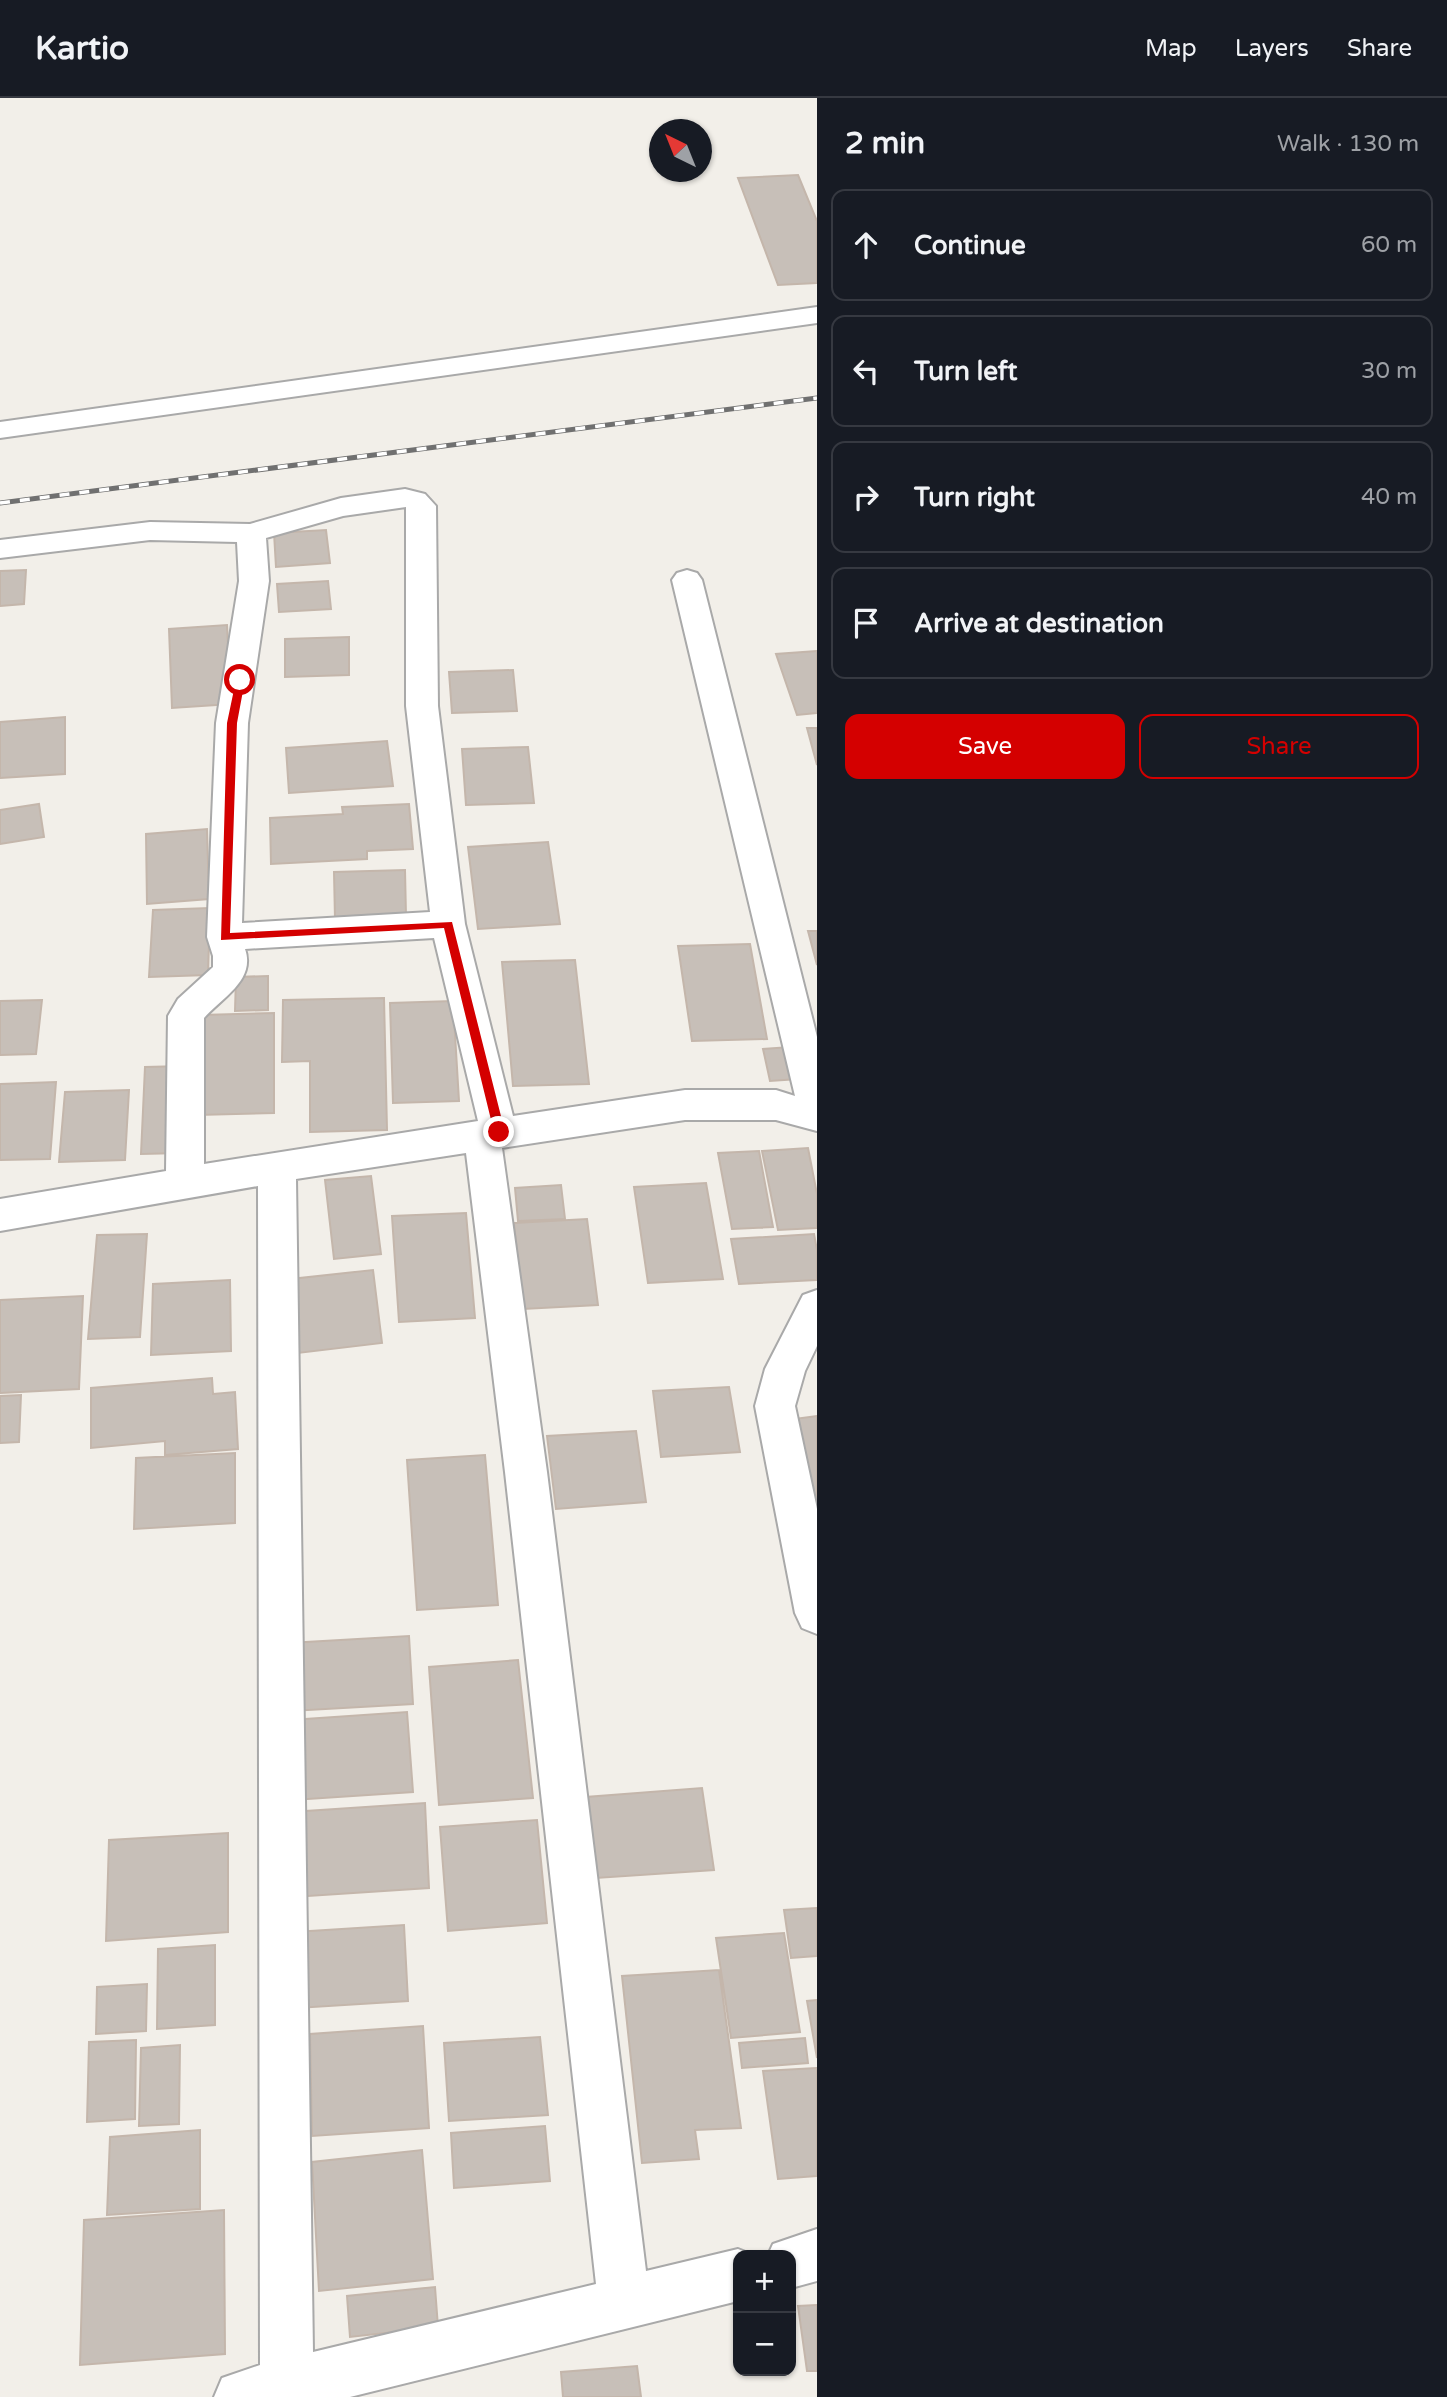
<!DOCTYPE html>
<meta charset="utf-8">
<style>
body{margin:0;font-family:"Varela Round",sans-serif;background:#20242c;color:#f1f3f6}
.controls{position:absolute;right:21px;bottom:21px;display:grid;overflow:hidden;border-radius:14px;box-shadow:0 2px 5px #0004}
.controls button{width:63px;height:63px;display:grid;place-items:center;padding:0;border:0;border-bottom:2px solid #363941;background:#171b24;color:#f1f3f6;font:35px sans-serif}
.compass{position:absolute;left:649px;top:21px;width:63px;height:63px;border-radius:50%;background:#171b24;box-shadow:0 2px 5px #0004;rotate:317deg}
.stop{position:absolute;width:21px;height:21px;margin:-16px;border:5px solid #d40000;border-radius:50%;background:#fff}
.stop.end{background:#d40000;border-color:#fff;box-shadow:0 2px 7px #0008}
.list{margin:0;padding:0;list-style:none}
h2{display:flex;justify-content:space-between;align-items:center;height:91px;margin:0;padding:0 28px;font-size:30px}
h2 small{font-size:23px;font-weight:400;color:#9ea1a6}
.list li{display:grid;grid-template-columns:46px 1fr auto;gap:21px;align-items:center;box-sizing:border-box;height:112px;margin:0 14px 14px;padding:0 14px;border:2px solid #363941;border-radius:14px}
.list b{display:block;font-size:26px;white-space:nowrap}
.list em{font-size:23px;font-style:normal;color:#9ea1a6}
.actions{display:flex;gap:14px;padding:21px 28px}
.actions a{flex:1;padding:16px 0;border:2px solid #d40000;border-radius:14px;text-align:center;font-size:24px;color:#d40000}
.actions .main{background:#d40000;color:#fff}
.icon{flex:none;width:38px;height:38px;fill:none;stroke:currentColor;stroke-width:2;stroke-linecap:round;stroke-linejoin:round}
.map{position:relative;flex:none;width:817px;height:2299px;overflow:hidden}
header{display:flex;align-items:center;gap:42px;box-sizing:border-box;height:98px;padding:0 35px;background:#171b24;border-bottom:2px solid #363941}
header strong{font-size:33px}
nav{display:flex;gap:38px;margin-inline-start:auto;font-size:24px}
main{display:flex}
aside{flex:1;background:#171b24}
.map>svg:first-child{display:block}
</style>
<header>
<strong>Kartio</strong>
<nav><a>Map</a><a>Layers</a><a>Share</a></nav>
</header>
<main>
<div class="map">
<svg width="817" height="2299" viewBox="0 0 817 2299">
<rect width="100%" height="100%" fill="#f2efe9"/>
<!-- building -->
<path fill="#c7bfb8" stroke="#c4b6ab" stroke-width="2" d="M798,77L817,123V185L778,187L738,80Z
M326,432L330,465L276,469L274,435Z
M26,472L24,506L0,508V473Z
M328,483L331,511L279,514L277,486Z
M227,527L231,606L172,610L169,531Z
M349,539V577L285,579V541Z
M817,553V615L797,617L776,556Z
M513,572L517,613L452,615L449,574Z
M65,619V676L0,680V624Z
M807,630H817V667Z
M387,643L393,688L289,695L286,650Z
M528,649L534,705L466,707L462,651Z
M39,706L44,739L0,746V712Z
M409,706L413,751L367,753V761L271,766L270,720L343,716L342,709Z
M207,731L209,801L147,806L146,736Z
M548,744L560,826L478,831L468,749Z
M405,772L406,818L335,821L334,774Z
M210,810L208,877L149,879L153,812Z
M808,833H817V867Z
M750,846L767,941L692,943L678,848Z
M575,862L589,986L513,988L502,864Z
M268,878V912L235,913L236,879Z
M384,900L387,1032L310,1034V963L282,964L283,902Z
M42,902L36,956L0,957V903Z
M453,903L459,1003L393,1005L390,905Z
M274,915V1015L197,1017L201,917Z
M790,949L798,981L770,983L763,951Z
M184,968L181,1055L141,1056L145,969Z
M56,984L50,1061L0,1062V986Z
M129,992L125,1062L59,1064L65,994Z
M808,1050L817,1096V1130L778,1132L762,1053Z
M759,1053L773,1129L732,1131L718,1055Z
M371,1078L381,1156L334,1161L325,1082Z
M706,1085L723,1181L648,1185L634,1089Z
M561,1087L565,1121L518,1123L515,1090Z
M466,1115L475,1220L399,1224L392,1118Z
M587,1121L598,1207L523,1211L514,1125Z
M147,1136L140,1239L88,1241L97,1137Z
M814,1136L817,1152V1182L739,1186L731,1141Z
M373,1172L382,1245L298,1255L291,1181Z
M230,1182L231,1253L151,1257L153,1186Z
M83,1198L79,1291L0,1295V1202Z
M212,1280L213,1296L235,1294L238,1351L165,1357V1343L91,1350V1290Z
M729,1289L740,1354L661,1359L653,1293Z
M21,1297L19,1344L0,1345V1298Z
M817,1318V1410L794,1321Z
M636,1333L646,1404L556,1411L547,1338Z
M235,1355V1425L134,1431L136,1360Z
M485,1357L498,1507L417,1512L407,1362Z
M409,1538L413,1606L291,1613L289,1545Z
M518,1562L533,1700L439,1707L429,1569Z
M407,1614L413,1694L293,1702L291,1622Z
M702,1690L714,1772L596,1780L586,1699Z
M425,1705L429,1790L293,1799L291,1714Z
M537,1722L547,1825L448,1833L440,1729Z
M228,1735V1834L106,1843L109,1742Z
M817,1810V1858L791,1860L784,1812Z
M404,1827L408,1903L297,1910L295,1834Z
M784,1835L800,1934L731,1940L716,1840Z
M215,1847V1927L157,1931L158,1851Z
M719,1872L741,2030L695,2032L699,2061L642,2065L622,1878Z
M147,1886L146,1933L96,1936L97,1889Z
M817,1902V1960L807,1903Z
M423,1928L429,2030L312,2038L310,1936Z
M540,1939L548,2017L449,2023L444,1945Z
M805,1940L808,1965L742,1970L739,1945Z
M136,1942L135,2021L87,2024L89,1944Z
M180,1947L179,2026L139,2028L141,1950Z
M817,1970V2078L778,2081L763,1973Z
M545,2028L550,2083L454,2090L451,2035Z
M200,2032V2111L107,2117L110,2039Z
M422,2052L433,2181L319,2193L312,2064Z
M224,2112L225,2256L80,2267L84,2122Z
M435,2189L438,2229L350,2239L347,2198Z
M817,2207V2273H807L798,2208Z
M637,2268L641,2299H563L561,2274Z"/>
<g fill="none" stroke-linecap="round" stroke-linejoin="round">
<defs>
<path id="street" d="M817,209V225L0,340V324Z
M405,391L425,396L436,408L438,608L465,826L513,1018L685,992H776L795,998L672,482L677,475L687,472L697,475L702,482L817,939V1033L776,1022H685L502,1050L547,1374L646,2173L738,2151L753,2157H738V2203L350,2299H214L222,2280L260,2267L258,1088L0,1133V1101L166,1073L168,918L178,901L213,869V858L207,839L216,625L239,483L237,444L150,442L0,460V442L150,424L250,426L341,400ZM406,409V608L430,814L242,825L248,625L269,483L266,440L343,418ZM434,840L478,1023L204,1066V920C222,900 256,882 245,851ZM466,1055L505,1374L596,2186L313,2254L296,1081Z
M817,1192V1248L805,1273L795,1308L817,1411V1536L802,1530L795,1515L755,1308L765,1271L803,1197Z
M817,2131V2183L791,2190V2157H768L773,2146Z"/>
</defs>
<!-- street casing -->
<use href="#street" stroke="#a9a9a9" stroke-width="4"/>
<!-- street -->
<use href="#street" fill="#fff" fill-rule="evenodd"/>
<defs>
<path id="rail" d="M0,405L817,300"/>
</defs>
<!-- rail casing -->
<use href="#rail" stroke="#707070" stroke-width="5"/>
<!-- rail -->
<use href="#rail" stroke="#fff" stroke-width="3.5" stroke-dasharray="10" stroke-linecap="butt"/>
</g>
<!-- route -->
<path fill="#d40000" d="M240,579L245,582L237,625L230,835L452,824L505,1034L503,1038L499,1039L494,1034L444,830L221,842L227,625L236,582Z"/>
</svg>
<div class="controls">
<button>+</button>
<button>−</button>
</div>
<svg class="compass" viewBox="-18 -18 36 36"><path d="M0-13l5 13h-10z" fill="#e53935"/><path d="M0 13l5-13h-10z" fill="#9ea1a6"/></svg>
<div class="stop" style="left:240px;top:582px"></div>
<div class="stop end" style="left:499px;top:1034px"></div>
</div>
<aside>
<h2>2 min<small>Walk · 130 m</small></h2>
<ul class="list">
<li><svg class="icon" aria-label="ahead" viewBox="0 0 24 24"><path d="M12 20V5M6 11l6-6 6 6"/></svg><div><b>Continue</b></div><em>60 m</em></li>
<li><svg class="icon" aria-label="left" viewBox="0 0 24 24"><path d="M17 20v-9H6M10 6l-5 5 5 5"/></svg><div><b>Turn left</b></div><em>30 m</em></li>
<li><svg class="icon" aria-label="right" viewBox="0 0 24 24"><path d="M7 20v-9h11M14 6l5 5-5 5"/></svg><div><b>Turn right</b></div><em>40 m</em></li>
<li><svg class="icon" aria-label="arrive" viewBox="0 0 24 24"><path d="M6 21V4h12l-3 4 3 4H6"/></svg><div><b>Arrive at destination</b></div></li>
</ul>
<div class="actions"><a class="main">Save</a><a>Share</a></div>
</aside>
</main>
